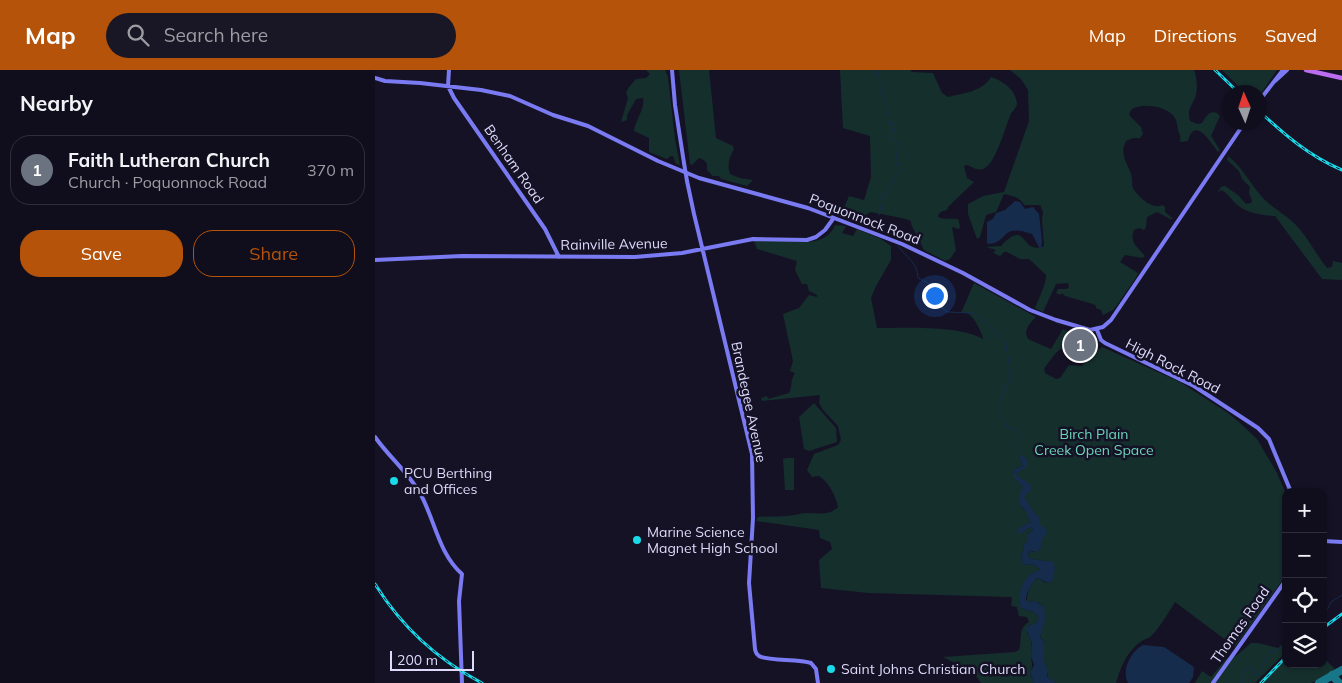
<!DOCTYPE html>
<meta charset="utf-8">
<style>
body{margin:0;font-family:Mulish,sans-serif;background:#191725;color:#f1f3f6}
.controls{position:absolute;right:15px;bottom:15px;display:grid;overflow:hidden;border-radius:10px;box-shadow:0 1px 4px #0004}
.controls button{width:45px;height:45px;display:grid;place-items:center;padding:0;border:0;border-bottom:1px solid #302e3b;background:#100e1c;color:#f1f3f6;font:25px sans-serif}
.compass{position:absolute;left:847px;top:15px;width:45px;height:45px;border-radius:50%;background:#100e1c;box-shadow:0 1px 4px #0004;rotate:357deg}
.scale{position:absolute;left:15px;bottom:12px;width:84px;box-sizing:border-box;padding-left:5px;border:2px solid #dddafb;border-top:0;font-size:14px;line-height:18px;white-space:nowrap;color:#dddafb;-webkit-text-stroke:4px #151226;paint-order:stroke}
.you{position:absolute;left:559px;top:225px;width:18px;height:18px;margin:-12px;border:4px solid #fff;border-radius:50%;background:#1a73e8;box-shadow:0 0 0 8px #1a73e833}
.badge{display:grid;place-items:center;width:32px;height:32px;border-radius:50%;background:#b45309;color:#fff;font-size:16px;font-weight:700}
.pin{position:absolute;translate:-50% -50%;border:2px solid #fff;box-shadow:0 1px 5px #0006}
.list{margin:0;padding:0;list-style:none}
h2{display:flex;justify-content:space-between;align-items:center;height:65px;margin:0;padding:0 20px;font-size:21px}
h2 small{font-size:16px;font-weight:400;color:#9c9ca3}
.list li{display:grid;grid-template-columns:32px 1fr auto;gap:15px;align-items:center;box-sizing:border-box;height:70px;margin:0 10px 10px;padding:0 10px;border:1px solid #302e3b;border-radius:20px}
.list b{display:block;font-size:19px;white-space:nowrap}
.list p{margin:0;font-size:16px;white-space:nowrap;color:#9c9ca3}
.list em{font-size:16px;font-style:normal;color:#9c9ca3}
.actions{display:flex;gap:10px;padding:15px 20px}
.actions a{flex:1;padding:11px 0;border:1px solid #b45309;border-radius:20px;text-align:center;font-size:18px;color:#b45309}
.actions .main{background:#b45309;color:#fff}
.icon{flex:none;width:28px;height:28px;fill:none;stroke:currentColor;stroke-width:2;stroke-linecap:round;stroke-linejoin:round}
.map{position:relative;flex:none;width:967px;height:613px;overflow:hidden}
header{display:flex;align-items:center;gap:30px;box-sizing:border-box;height:70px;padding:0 25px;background:#b45309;color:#fff}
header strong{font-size:24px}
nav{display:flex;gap:28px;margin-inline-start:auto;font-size:18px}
.search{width:350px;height:45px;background:#191725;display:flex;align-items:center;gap:12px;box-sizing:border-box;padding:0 18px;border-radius:28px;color:#9c9ca3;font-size:19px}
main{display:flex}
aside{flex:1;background:#100e1c}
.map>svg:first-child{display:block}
</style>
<header>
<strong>Map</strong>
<div class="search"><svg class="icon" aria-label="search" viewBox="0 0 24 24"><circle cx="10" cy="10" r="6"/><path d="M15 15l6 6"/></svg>Search here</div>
<nav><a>Map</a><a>Directions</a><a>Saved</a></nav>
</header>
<main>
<aside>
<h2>Nearby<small></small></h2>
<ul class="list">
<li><span class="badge" style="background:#6b7280">1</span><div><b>Faith Lutheran Church</b><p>Church · Poquonnock Road</p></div><em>370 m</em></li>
</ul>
<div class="actions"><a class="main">Save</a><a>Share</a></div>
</aside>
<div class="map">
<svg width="967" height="613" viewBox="0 0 967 613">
<rect width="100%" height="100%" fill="#151226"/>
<!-- green -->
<path fill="#152f2d" d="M271,0H290L293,7L300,69L305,95L301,94L298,86H296L292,89L274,82V68L259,61C260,50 270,40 268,28L261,29L252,45V50L246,52L253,28L251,23L254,17L261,9L271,8L275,4Z
M304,0H334L341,68L358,76L359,79C354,88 352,94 355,104L365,108L378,110L372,116L346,109L344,106H338L332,100V94L329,90L324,88L317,95L315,94Z
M465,0H535L537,2L558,3L567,23L573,27C589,23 607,22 616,7C628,11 640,19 642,33C642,38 636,42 635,46C630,58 621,92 610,98C604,102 597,97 592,95L589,96L592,108L599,112L573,137L572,140C568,141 563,142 563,147C569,150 577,148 583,149L585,156L584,159L577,157L581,180L575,189L570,191L549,180L536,154V151L531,149L496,142L492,144L488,150H476L467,146L468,140L474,126L489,130L496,107L495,66L468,58Z
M635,0H819C822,8 823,20 820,28C816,38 812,38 815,51L823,54L827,53C831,47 834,40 842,43L845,46L836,66L845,80L843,82C836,73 820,45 813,71L805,72C806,67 805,65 803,60C802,56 802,51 800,48C793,36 766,32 756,40L754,45L766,57L768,64L765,68H758L751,71C744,84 752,92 756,104C758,109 756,116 759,120C765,128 777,140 788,135L790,137V142L798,149H795L782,142L772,147L771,157L769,160L764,158L759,160C754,173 763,177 770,186L767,188L750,185L745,192L763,203L762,206L742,235L738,240L728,245L726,240L721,238V236L718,234L690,226L687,223L685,225L681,223L683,219H692L694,217L693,213L681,214L668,242L660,238C663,230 672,212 671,205L654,189H645L632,182H629L625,186L618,183L621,180L611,177L626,176C653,147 645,186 669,176L667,150L668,142L665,135H649C645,127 637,126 629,124L621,142L611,145L605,167L602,169L593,144V134L608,126L629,122L654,51L653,20L646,9Z
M847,0H902L885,25L884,22H869Z
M853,86C868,98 874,112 887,127C897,138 910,144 920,154C932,166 941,184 952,198L957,197L958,191L967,193V210L947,209L900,146C885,145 874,144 861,134C856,129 853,123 846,120L842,123L846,117L850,116L863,125L871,134L876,133L877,131L874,123L875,117L867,109L864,101L852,90Z
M460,155L471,156L467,163L478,166L482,159L506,169L516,176V190L501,216L496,228L502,258C530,258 584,255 608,269C607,263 600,249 595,245C593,243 589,243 586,243L599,213L661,247C655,253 648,260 653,269L676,279L688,259L698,264L699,268L694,275C681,279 677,288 669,299L670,303L681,309L685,308L694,295L707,296C714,289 720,282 727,277L805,312L853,343L864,352L882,369L902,403L911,424V505L860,577L800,532C793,543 786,556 777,565C774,569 768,569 764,573C751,583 745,599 741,613H681L673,608L672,598L669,592V572L665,566L667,535L661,531L652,532C651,524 656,512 663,508L671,513L676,512V492L657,489L653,487L654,480L659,482L661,457L647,431L650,419L639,404L651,395L644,387L648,396L641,398L638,402L648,417L646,437L652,442V446L656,452L644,458L647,462L656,457L658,459L653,465V472L649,474L646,490L648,494L660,495L666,500C648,505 644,520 646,538L659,542L664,547L661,553L653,556L652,563C658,571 657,575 656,584C656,594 659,592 655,604L659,613H606L599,603L568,587L640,582L644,580C648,568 642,559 654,552L652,547L644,546L642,537L636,536L637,528L636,527L493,523L446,518L444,490L457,479L455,472L445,468L444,460L381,451L383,447C392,446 402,447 411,446C418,446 425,443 432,443C443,443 454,446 463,437C461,427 454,412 444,406L437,407L432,400L439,384L463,375L466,370L463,356L448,340L444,333L445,325L387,331L386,328L392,326L393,329L414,323C418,316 414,313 420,303L415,301L418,291L408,244L424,238L434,225L442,227V225L434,221L432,214H427L420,200L422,191L382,179L379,171C386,171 393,170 399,170C420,171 450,179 460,155Z
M439,333L461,358L462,372L434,381L429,379L424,347Z
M412,388H419V420H410L408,389Z
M911,571V582L880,613H820L827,601L836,607L851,589L861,586L876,573H883L903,578Z
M911,585V594H948V587L961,600L936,613H883Z"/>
<!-- water -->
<path fill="#162c4c" d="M640,131L645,132L650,139L658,137L664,144L667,171L666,178L664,177L657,164C624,153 635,172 614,174L612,173V152L618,149L621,143L630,140Z
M649,386L653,392L651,397L642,403L641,405L656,415L655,422L651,424L649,427L660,444L664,447L665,454L672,461L671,465L666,471V478L661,482L654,480L653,487L657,489L678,492L680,498L678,510L673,513L663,508L660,510C656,516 651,522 651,530L653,532L661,531L669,537L670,550L665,567L669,572V592L673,600L672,606L681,613H659L655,603L659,595L656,586L657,573L651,559L653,556L661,553L664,547L659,542L646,538C641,529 648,506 659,502C661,501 664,501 666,500L660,495L648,494L646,490L649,474L653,472V465L658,459L656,457L646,463H642L644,458L656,452L652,446V442C641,433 642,428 648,417L638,406L639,399L648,396L644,387Z
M768,575L789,577L819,597L818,607L814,613H753C746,600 756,581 768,575Z"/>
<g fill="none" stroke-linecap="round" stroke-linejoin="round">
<!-- stream -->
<path stroke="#162c4c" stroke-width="1" d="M501,0L502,7L506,10C508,16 506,23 508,27C510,32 516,51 516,55H521L520,59H517V65L514,67L515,69L517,68L525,77L521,84L525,100L512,122L508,124L504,145
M523,176C531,187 543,193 543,208L557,215L564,235L572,242L599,243L619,260L631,275L636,306L624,333L625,342L632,357L640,359L643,363L642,380L646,387
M948,540L953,538L956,532L967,525
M868,613V604L871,598L876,597L879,604L883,606L894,582L904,579L911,572"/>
<!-- taxiway -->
<path stroke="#177688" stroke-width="8" d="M957,605L964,613
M944,613L967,600"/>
<!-- secondary -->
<path stroke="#7a7af2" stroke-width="4" d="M74,0L73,16L79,28L170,159L184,187
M297,0L300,35L309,93
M0,8L10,11L45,13L106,20L135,26L178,45L213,56L283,91L324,108L433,138L527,174L588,203L655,240L681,250L715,260L728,257L736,250L870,52
M900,11L912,0
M884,31L908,0
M312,111L319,144L377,384L378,448L374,513L380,579C381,582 380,583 384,586C391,591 424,589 436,593L441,599L443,613
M0,190L87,186L260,187L307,183L378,169L432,170L441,167L450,160L458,149
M722,260L726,270L730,273L819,316L883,358L894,369L916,422
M0,367C14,387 34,403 46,425C60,451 64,484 87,504L84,531L87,613
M948,471L967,472
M838,613L911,510"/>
<!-- primary -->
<path stroke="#bb6cf1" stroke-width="4.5" d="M931,0L967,8"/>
<defs>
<path id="rail" d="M840,0L863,22
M884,41C910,65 934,86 967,100
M0,514C26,556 63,590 107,613
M948,558L967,544
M886,613L911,587"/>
</defs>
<!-- rail casing -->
<use href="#rail" stroke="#19dae9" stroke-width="3"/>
<!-- rail -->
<use href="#rail" stroke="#151226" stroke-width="1" stroke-dasharray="4" stroke-linecap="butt"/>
<!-- secondary-bridge -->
<path stroke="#7a7af2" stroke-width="4" d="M309,93L312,111"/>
</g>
<!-- markers -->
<g fill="#19dae9" stroke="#151226" stroke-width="2">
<circle cx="19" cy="411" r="5"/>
<circle cx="262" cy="470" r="5"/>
<circle cx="456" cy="599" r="5"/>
</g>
<g text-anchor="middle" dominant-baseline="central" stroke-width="5" stroke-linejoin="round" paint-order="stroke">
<!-- street labels -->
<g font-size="14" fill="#dddafb" stroke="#151226">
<text transform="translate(139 94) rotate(55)">Benham Road</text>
<text transform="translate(490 149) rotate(21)">Poquonnock Road</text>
<text transform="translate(239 174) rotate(-1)">Rainville Avenue</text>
<text transform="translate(798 296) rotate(27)">High Rock Road</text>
<text transform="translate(374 332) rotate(78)">Brandegee Avenue</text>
<text transform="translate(865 555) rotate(-55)">Thomas Road</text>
</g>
<!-- park labels -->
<g font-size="14" fill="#6cd5b8" stroke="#151226">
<text x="719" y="364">Birch Plain<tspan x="719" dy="16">Creek Open Space</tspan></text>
</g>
<!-- poi labels -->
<g font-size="14" fill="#dddafb" stroke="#151226" text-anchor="start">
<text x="29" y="403">PCU Berthing<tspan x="29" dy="16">and Offices</tspan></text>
<text x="272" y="462">Marine Science<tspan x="272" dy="16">Magnet High School</tspan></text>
<text x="466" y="599">Saint Johns Christian Church</text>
</g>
</g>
</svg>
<div class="controls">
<button>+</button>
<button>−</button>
<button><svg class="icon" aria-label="locate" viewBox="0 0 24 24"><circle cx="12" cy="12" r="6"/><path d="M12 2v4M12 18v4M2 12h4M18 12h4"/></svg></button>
<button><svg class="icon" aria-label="layers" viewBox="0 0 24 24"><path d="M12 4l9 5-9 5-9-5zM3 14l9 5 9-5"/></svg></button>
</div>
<svg class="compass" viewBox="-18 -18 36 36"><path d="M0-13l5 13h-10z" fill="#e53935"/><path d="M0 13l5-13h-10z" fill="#9c9ca3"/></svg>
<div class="scale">200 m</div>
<div class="you"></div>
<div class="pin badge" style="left:705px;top:275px;background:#6b7280">1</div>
</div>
</main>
